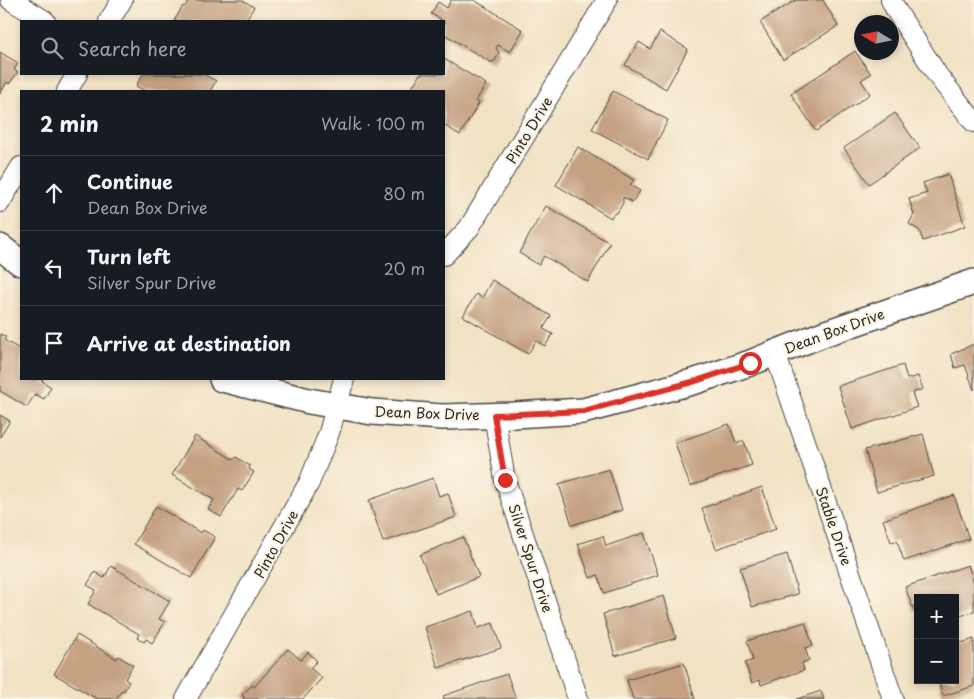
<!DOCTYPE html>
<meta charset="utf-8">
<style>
body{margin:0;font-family:"Playpen Sans",sans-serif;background:#20242c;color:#f1f3f6}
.controls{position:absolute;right:15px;bottom:15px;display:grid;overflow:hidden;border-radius:0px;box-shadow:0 2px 8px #0003}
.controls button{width:45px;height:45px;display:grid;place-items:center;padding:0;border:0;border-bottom:1px solid #363941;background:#171b24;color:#f1f3f6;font:25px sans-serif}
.compass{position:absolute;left:854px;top:15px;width:45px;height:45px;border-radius:50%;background:#171b24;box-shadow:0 2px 8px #0003;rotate:280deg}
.stop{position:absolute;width:15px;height:15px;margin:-11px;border:4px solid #d93025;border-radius:50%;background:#fff}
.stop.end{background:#d93025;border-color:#fff;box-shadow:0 1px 5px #0008}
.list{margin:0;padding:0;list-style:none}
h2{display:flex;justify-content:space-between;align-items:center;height:65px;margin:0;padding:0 20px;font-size:21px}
h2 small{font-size:16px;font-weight:400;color:#9ea1a6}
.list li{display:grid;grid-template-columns:32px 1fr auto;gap:15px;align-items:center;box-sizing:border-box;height:75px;padding:0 20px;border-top:1px solid #363941}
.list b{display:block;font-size:19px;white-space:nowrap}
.list p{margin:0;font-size:16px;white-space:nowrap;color:#9ea1a6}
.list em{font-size:16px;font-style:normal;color:#9ea1a6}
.icon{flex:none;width:28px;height:28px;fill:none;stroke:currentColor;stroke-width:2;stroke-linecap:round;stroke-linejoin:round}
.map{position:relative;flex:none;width:974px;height:699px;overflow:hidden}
.search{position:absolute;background:#171b24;box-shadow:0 2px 8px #0003;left:20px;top:20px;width:425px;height:55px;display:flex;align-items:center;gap:12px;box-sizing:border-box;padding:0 18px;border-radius:0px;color:#9ea1a6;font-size:19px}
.panel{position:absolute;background:#171b24;box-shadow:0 2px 8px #0003;left:20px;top:90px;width:425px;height:290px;border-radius:0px}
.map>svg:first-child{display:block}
</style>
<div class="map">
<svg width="974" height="699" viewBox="0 0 974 699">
<rect width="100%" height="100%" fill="#fcf5e5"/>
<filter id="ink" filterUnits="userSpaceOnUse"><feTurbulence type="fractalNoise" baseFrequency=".02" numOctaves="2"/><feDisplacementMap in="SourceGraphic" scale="10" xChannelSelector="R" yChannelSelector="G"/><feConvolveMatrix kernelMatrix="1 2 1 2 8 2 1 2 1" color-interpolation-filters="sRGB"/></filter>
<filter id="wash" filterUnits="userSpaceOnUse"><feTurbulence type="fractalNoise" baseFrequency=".0096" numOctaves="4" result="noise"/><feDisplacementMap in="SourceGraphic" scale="20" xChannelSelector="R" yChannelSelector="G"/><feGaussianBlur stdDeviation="1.12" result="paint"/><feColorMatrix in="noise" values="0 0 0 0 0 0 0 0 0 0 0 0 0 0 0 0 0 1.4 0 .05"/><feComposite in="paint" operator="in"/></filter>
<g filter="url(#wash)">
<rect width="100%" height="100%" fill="#f2e2c4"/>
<g id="blocks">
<!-- building -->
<path fill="#c5a182" d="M189,0H242L254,7L245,21H174L183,6L185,7Z
M451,0H474L523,30L510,52L498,45L496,48L499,53L495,61L490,62L444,34V21H440L441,19L431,14L438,2L447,8Z
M796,0H823L838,26L783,60L760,22Z
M660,32L688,49L666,89L625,65L639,42L650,49Z
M855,51L871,74L861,80L870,94L816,131L791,94Z
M0,52L18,63L14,70L18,72L9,84L7,82L0,94Z
M444,59L486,84L476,101L479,103L460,135L444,125V91H410L420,74H444Z
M143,74H203L216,81L210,91H145L136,86Z
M613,91L668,120L648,159L592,129Z
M895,113L920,148L869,184L844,148Z
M578,147L634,180L630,185L640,191L632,202L623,197V203L617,213L613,214L611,218L556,185Z
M948,174L965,226L923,241L919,230L909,224L914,214L909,199L927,193L923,183Z
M546,206L610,243L588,282L544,256L539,265L519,253Z
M492,280L551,316L543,329L553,334L545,346L536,341L528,354L463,316L476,294L482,298Z
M0,334L6,337L4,340L21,350V379H43L42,381L51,387L44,399L35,394L27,407L0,391Z
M974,344V390L965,365L955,368L951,354Z
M903,365L907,379L918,376L923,389L912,393L917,407L852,429L838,386Z
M0,415L10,421L0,437Z
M729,424L736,443L744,441L752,465L690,486L675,443Z
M923,434L934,476L877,492L865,450Z
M195,436L234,460L236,457L250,466L249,469L254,472L242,491L238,489L221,517L208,509L214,500L172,475Z
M609,469L622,510L572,525L559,484Z
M433,478L439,496L448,493L456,517L383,542L369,500Z
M762,487L776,529L716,549L702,508Z
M954,495L969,539L904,561L897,541L891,542L883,520Z
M156,506L201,533L203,530L215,537L191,578L134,544Z
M644,533L658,575L604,593L598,575L590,578L578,544L603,536L606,546Z
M463,537L479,577L436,594L420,555Z
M787,554L798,594L752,607L740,568Z
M968,565L974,583V611L955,618V598H918V610L914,611L905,587Z
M111,566L170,601L159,619L165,622L152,643L146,639L144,642L137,638L139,634L88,604L96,590L87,585L95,572L104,578Z
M664,596L676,638L615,656L603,614Z
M473,611L478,628L493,623L501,648L438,668L425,627Z
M805,622L813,646L805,648L809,660L802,663L804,670L761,685L760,680L752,683L745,663L753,660L747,641Z
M77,635L117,659L118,656L133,665L125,679L129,682L124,691L122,690L116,699H97L54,674Z
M974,639V686L943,696L938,680H955V645Z
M288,649L301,660L308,652L317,661L310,668L322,678L303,699H243L244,697L242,695L252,685L254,687Z
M684,663L695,699H633L627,680Z
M507,674L516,699H444L443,696Z
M821,691L824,699H797Z"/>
</g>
</g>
<g filter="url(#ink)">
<use href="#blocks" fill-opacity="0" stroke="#494642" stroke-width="1"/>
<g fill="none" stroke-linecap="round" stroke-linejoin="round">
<defs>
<path id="minor" d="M11,0L45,21
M891,0L897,12L938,76L974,122
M109,21L122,0
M67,91L77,74
M0,202L21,167
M444,255L469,228L607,0
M775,353L893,699
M494,415L505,480L578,699
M186,699L309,483L329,433L344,379"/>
<path id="tertiary" d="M0,247L21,263
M222,379L309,401L372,412L442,417L514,415L583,411L696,381L750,363L823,334L974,282"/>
</defs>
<!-- minor casing -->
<use href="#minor" stroke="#494642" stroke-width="22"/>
<!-- tertiary casing -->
<use href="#tertiary" stroke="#494642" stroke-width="28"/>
<!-- minor -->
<use href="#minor" stroke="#fff" stroke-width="20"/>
<!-- tertiary -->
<use href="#tertiary" stroke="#fff" stroke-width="25"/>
</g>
</g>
<g fill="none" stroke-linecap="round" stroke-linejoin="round" filter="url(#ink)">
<!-- route -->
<path stroke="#d93025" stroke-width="6" d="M505,480L494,415L584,411L696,381L750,363"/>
</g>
<g text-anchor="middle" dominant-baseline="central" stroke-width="4.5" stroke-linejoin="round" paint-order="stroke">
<!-- street labels -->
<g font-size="14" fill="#2b2b2b" stroke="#fcf5e5">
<text transform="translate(529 130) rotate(-59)">Pinto Drive</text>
<text transform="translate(834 331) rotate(-20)">Dean Box Drive</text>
<text transform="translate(427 413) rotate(2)">Dean Box Drive</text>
<text transform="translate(834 526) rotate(71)">Stable Drive</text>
<text transform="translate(276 544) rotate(-61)">Pinto Drive</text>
<text transform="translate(531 558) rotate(72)">Silver Spur Drive</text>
</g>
</g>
</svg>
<div class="controls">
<button>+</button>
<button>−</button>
</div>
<svg class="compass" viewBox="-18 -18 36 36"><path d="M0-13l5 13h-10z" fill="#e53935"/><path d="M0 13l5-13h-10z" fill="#9ea1a6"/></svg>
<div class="stop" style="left:750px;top:363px"></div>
<div class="stop end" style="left:505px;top:480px"></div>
<div class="search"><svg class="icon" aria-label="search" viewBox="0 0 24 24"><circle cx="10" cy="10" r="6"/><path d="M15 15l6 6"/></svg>Search here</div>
<section class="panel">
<h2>2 min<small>Walk · 100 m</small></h2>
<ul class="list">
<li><svg class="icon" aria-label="ahead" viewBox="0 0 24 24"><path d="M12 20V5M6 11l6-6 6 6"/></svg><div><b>Continue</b><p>Dean Box Drive</p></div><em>80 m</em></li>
<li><svg class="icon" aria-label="left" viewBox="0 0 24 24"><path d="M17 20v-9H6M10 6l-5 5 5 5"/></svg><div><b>Turn left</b><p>Silver Spur Drive</p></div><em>20 m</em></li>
<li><svg class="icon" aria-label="arrive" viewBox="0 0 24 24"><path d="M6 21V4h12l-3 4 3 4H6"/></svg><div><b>Arrive at destination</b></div></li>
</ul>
</section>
</div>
